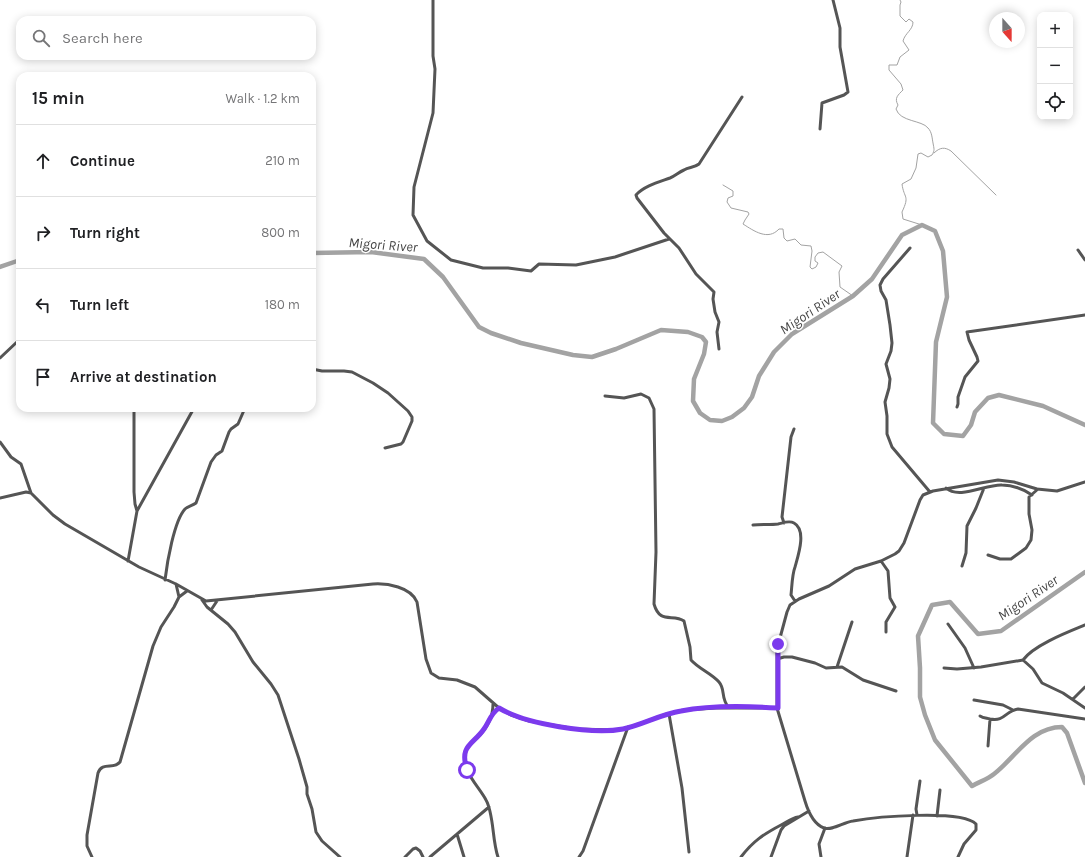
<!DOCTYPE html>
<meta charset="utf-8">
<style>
body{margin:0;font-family:Karla,sans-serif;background:#f2f2f2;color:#202124}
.controls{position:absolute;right:12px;top:12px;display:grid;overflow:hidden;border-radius:8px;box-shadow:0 2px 10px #0003}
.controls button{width:36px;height:36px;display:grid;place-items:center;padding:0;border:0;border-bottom:1px solid #e0e0e0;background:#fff;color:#202124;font:20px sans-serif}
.compass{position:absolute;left:989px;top:12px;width:36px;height:36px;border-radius:50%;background:#fff;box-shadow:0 2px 10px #0003;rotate:159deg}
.stop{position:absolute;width:12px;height:12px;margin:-9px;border:3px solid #7c3aed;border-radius:50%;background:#fff}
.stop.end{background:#7c3aed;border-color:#fff;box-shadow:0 1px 4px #0008}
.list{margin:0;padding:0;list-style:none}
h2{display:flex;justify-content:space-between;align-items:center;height:52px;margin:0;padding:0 16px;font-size:17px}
h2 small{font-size:13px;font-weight:400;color:#757577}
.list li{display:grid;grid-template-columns:26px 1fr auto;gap:12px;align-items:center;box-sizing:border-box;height:72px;padding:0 16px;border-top:1px solid #e0e0e0}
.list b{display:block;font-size:15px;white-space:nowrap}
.list em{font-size:13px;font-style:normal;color:#757577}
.icon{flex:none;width:22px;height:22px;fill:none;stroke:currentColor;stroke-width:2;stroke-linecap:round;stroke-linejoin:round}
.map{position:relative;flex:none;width:1085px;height:857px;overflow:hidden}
.search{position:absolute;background:#fff;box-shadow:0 2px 10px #0003;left:16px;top:16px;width:300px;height:44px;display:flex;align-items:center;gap:10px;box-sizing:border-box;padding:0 14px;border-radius:12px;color:#757577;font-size:15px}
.panel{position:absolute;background:#fff;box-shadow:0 2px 10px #0003;left:16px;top:72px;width:300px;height:340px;border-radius:12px}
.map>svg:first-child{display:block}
</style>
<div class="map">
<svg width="1085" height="857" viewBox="0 0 1085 857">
<rect width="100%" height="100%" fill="#fff"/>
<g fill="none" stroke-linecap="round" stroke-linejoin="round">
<!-- stream -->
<path stroke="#a3a3a3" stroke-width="1" d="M900,0L901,2L900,5V16L906,22L909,19L913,22C913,30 905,33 903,41L909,50L900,57L897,65H889V70L901,84L903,90C898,95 894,98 898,105L896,109C900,122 922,120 928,128C932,132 932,138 933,143C934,149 935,150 932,155L928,157L921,153L918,154L916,168L911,179L902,184C904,199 910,195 902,212L903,219L922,225
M934,153C940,147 945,147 951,151L996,195
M723,185L733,191V196L728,198L727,202L731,208L748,212L749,214L745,220L743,224C754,231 768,241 779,229H783L784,238L787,241L795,239L801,245L811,246L812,251L810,267L812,269L816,267L818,263L815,261V257L818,253L823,252L842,266L839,272L840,287L853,296"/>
<!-- river -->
<path stroke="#a3a3a3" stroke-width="4.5" d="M312,253L371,252L424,259L443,277L479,327L491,333L521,343L573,355L592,357L616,349L661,330L688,332L702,337L706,342L704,354L694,379L693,401L700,413L710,420L722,421L732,417L744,408L752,397L759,376L774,352L792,334L853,296L872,279L902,235L922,225L935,231L943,251L947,297L936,342L933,423L944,434L963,436L971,425L975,412L988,398L999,395L1043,406L1085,425
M0,267L20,260
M1085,572L1001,631L978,634L950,602L932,605L918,636L920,668V697L925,715L935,740L972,786C979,782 988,779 994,774C1016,757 1031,727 1062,727L1067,733L1085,783"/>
<!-- minor -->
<path stroke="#555" stroke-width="3" d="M433,0V56L435,69L433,113L414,187L413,215L427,241L451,260L483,268H508L531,271L539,264L576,265L615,257L669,239
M820,129L822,103L844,95L848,92L840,47V28L833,0
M910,248L883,279L880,285L881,291L886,300L890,325L892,343L891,351L886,364L890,379L889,388L885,402L887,416V434L892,447L930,492
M1078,250L1085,260
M719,349L717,332L719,322L715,312L713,299L714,292L696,274L679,248L664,233L637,198L636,195C644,186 659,182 670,178C675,176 679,172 684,170C689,167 694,168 699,164L742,97
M0,358L18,341L20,328
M312,369L322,371H344L352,372L373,383L388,393L408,411L412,417V421L403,442L401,444L385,448
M605,396L624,398L641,394L649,398L654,409L656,552L654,604C660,625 673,613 684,621L690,647L691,660C699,669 711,673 719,682C726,690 720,698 729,708
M957,407L958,404V397L965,377L978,361L977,357L969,340L967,332L1085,315
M134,408V492L135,504L137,511L194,408
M0,442L11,457L21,464L31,493
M946,488C959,500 986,484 1002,485C1013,485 1023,489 1032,495
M0,498L26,492L31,493L53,515L65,524L139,567L176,584L206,601L373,584C387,583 411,587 417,602L426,659L431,673L439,678L457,680L475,687L499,708L511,715L529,721L576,729L616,730L625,729L667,714L686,710L716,708H777
M784,523L782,517L791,437L794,429
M753,525C761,524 770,525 778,524C783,523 789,520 794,523C807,530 798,556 795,567C792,575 792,586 791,595L795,601
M988,555L1000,559H1011L1026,548L1031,540L1032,530L1029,514V497L1038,489
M128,561L137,511
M881,561L888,571L890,598L895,607L886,622V632
M962,566L966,553L967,526L976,508L984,488
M165,580C167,563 174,521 185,509C188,506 192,506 196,503L211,462L216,455L222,451L229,432L231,429L238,424L245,408
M179,597L187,591
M202,600L207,607L228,624L235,632L253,662L271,684L278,695L299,759L307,787V794L312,809L316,832L322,841L340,857
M211,610L217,601
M948,624L965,648L974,668
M777,659L784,657H792L815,663L826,668L842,667L863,680L896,691
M1023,660C1034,645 1068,632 1085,625
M837,667L852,622
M944,668L957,669L981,667L1023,660L1033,669L1042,683L1063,693L1085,708
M1073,699L1085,687
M974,700L1003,705L1013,710
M493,704C493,717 487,728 478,737C473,741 468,744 466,751C460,770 478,785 486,800C494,814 492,840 498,857
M669,714L682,788L689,852
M980,716C983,718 986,718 990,719C1005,722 1005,711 1018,709L1085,719
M988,746L990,719
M917,815L916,809L920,781
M937,816L940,790
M457,834L464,857
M92,857L87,846V835L98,773C102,761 114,770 120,762L153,646L161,627L174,607L179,597L176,584
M405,857L413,849L416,848L420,851L423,857
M430,857L489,807
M579,857L583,851L628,727
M741,857C753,841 764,834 781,825C787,822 792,818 798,817
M771,857L781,830L784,826L809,811
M821,857L819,844L825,828
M907,857L913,815
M958,857L964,844L976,830V824C961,809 875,817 853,821C844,822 832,831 824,828C813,824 808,811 805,801L777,708V649L787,612L790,605L799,599L829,586L855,569L881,561L895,554L899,551L904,543L920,500L923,495L933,491L998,480L1014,482L1037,489L1057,491L1085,482"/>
</g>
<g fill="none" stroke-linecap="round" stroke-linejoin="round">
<!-- route -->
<path stroke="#7c3aed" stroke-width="5" d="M467,770C459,745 473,745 484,729C489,722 491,713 499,708C525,724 592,735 623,729C642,725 661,714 681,711C711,705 747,706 778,708V644"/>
</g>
<g text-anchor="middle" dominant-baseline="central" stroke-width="3" stroke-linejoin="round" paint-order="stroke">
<!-- water labels -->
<g font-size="14" font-style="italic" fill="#444" stroke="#fff">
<text transform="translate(383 245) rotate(4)">Migori River</text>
<text transform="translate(810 312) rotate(-34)">Migori River</text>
<text transform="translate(1028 598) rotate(-34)">Migori River</text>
</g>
</g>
</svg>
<div class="controls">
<button>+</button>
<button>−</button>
<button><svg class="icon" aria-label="locate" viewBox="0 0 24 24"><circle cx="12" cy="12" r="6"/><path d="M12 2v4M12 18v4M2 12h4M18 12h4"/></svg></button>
</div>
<svg class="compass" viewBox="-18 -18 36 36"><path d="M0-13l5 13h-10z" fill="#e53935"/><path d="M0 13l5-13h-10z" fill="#757577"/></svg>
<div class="stop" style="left:467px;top:770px"></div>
<div class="stop end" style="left:778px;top:644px"></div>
<div class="search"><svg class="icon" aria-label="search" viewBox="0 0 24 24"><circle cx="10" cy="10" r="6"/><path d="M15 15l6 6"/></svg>Search here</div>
<section class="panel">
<h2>15 min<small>Walk · 1.2 km</small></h2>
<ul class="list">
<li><svg class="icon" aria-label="ahead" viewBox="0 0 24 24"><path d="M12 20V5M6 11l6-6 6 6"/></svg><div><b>Continue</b></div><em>210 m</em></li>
<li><svg class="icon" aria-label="right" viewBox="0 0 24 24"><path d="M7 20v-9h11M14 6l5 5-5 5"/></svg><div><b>Turn right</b></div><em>800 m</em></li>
<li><svg class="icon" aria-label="left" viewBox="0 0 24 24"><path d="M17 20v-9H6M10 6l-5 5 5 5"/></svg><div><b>Turn left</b></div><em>180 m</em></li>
<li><svg class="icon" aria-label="arrive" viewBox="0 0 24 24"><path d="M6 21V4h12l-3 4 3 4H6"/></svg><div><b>Arrive at destination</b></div></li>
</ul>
</section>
</div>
